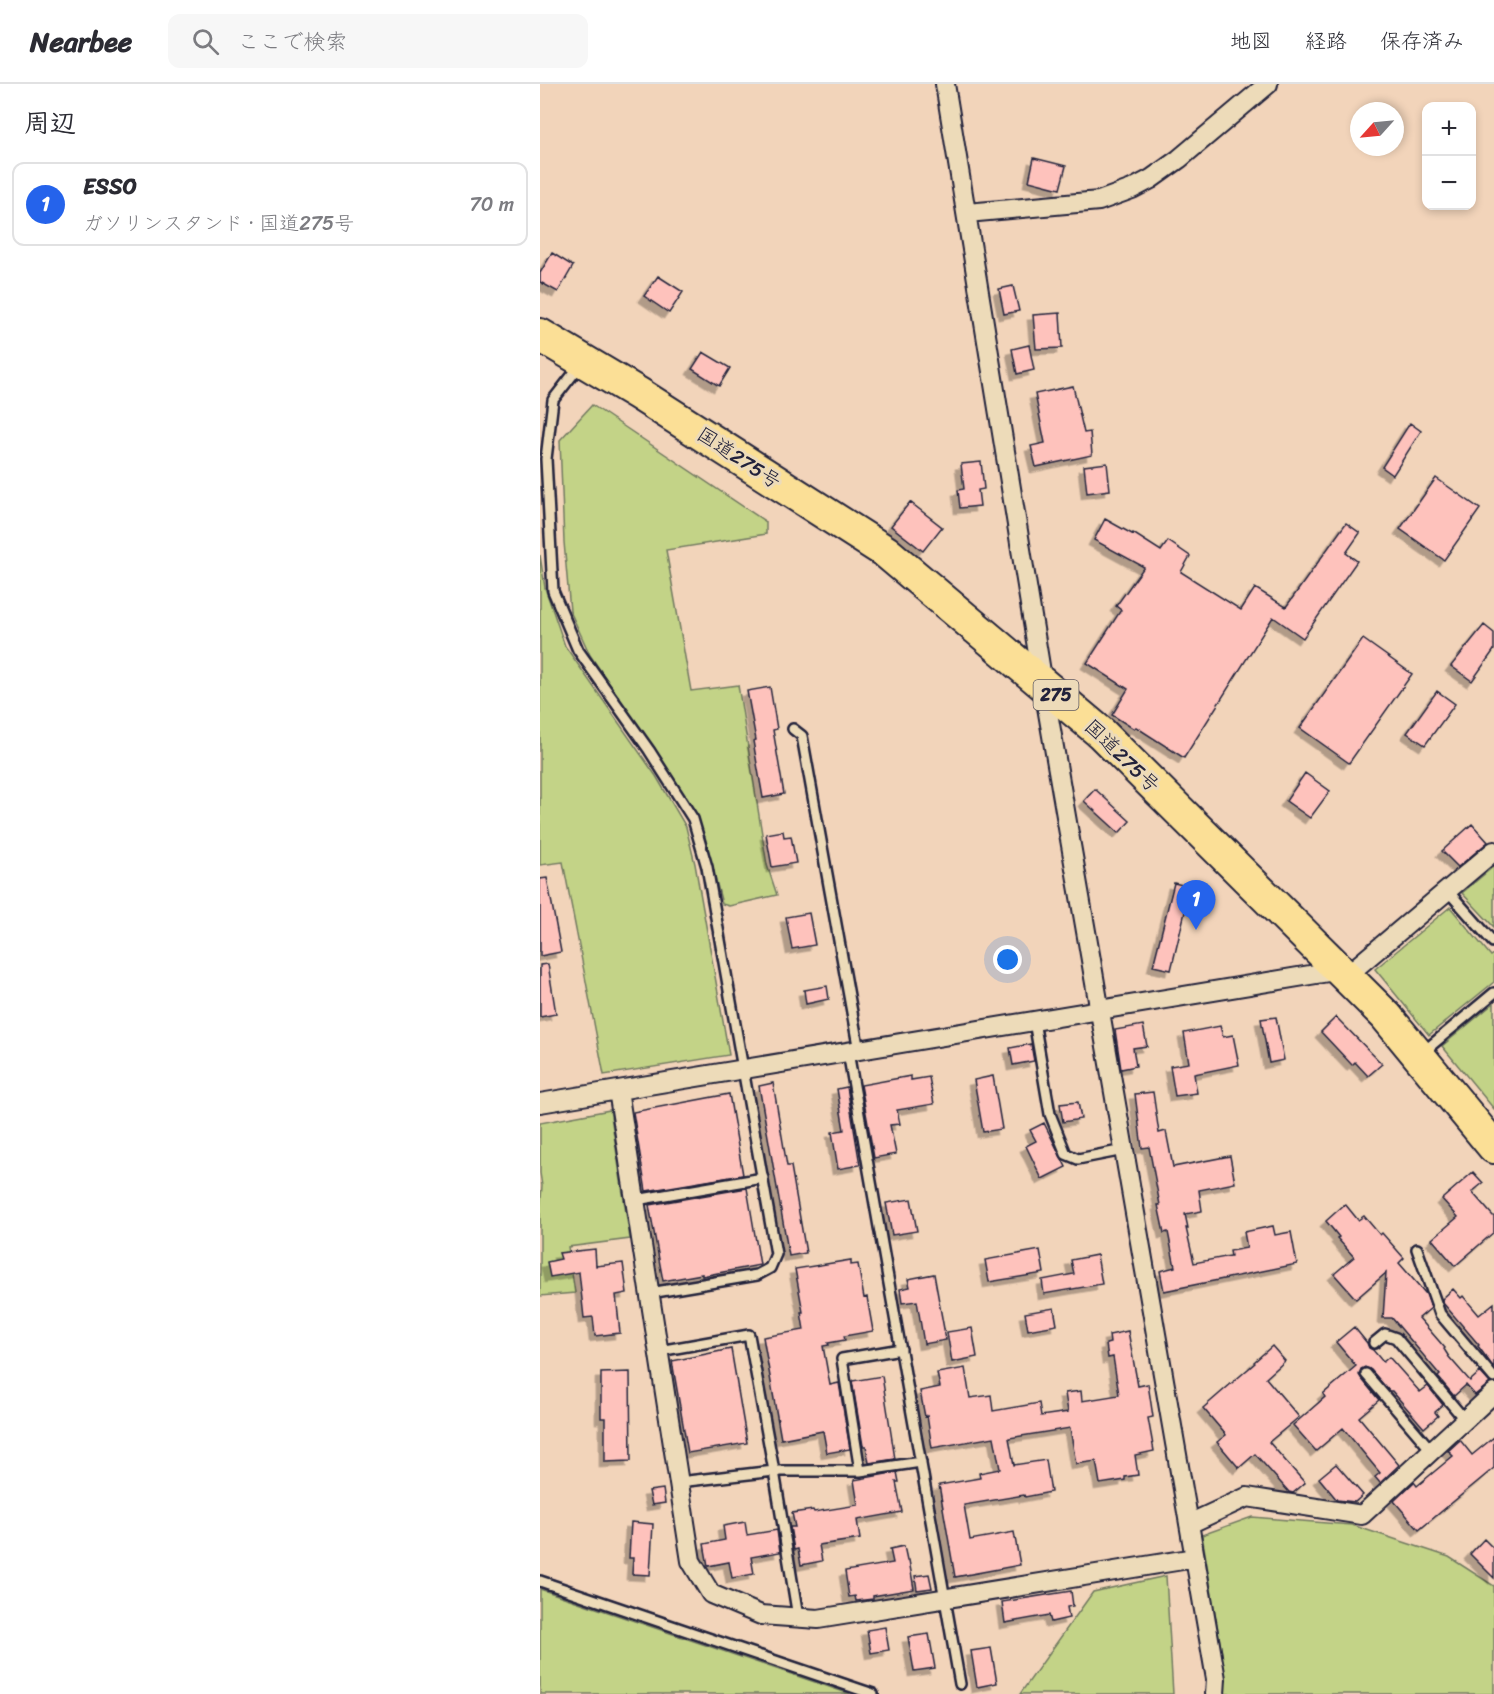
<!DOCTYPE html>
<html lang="ja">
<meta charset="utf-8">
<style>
body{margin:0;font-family:Sriracha,"Klee One",sans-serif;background:#f7f7f7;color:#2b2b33}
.controls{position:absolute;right:18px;top:18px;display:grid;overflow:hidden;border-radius:12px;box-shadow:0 3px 9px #0003}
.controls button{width:54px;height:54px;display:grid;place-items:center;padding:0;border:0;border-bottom:2px solid #e1e1e2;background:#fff;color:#2b2b33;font:30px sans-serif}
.compass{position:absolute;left:810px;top:18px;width:54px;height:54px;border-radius:50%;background:#fff;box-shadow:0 3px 9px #0003;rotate:243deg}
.you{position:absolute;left:468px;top:876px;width:21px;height:21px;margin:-15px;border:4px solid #fff;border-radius:50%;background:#1a73e8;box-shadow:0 0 0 9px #1a73e833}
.badge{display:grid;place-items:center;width:39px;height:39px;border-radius:50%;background:#2563eb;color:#fff;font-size:20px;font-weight:700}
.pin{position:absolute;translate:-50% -50px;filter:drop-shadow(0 2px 3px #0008)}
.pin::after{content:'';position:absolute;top:32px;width:21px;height:18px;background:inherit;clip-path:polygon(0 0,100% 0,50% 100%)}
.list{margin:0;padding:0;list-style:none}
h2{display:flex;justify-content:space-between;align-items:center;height:78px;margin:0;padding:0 24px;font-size:26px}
h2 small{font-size:20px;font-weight:400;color:#7c7c81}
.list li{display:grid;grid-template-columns:39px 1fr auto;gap:18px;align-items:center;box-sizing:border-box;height:84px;margin:0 12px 12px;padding:0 12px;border:2px solid #e1e1e2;border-radius:12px}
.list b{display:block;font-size:22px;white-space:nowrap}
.list p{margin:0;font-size:20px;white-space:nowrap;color:#7c7c81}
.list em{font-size:20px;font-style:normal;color:#7c7c81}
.icon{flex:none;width:33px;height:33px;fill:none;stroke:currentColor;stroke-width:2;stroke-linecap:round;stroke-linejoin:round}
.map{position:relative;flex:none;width:954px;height:1610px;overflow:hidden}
header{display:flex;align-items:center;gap:36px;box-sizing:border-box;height:84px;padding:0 30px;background:#fff;border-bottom:2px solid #e1e1e2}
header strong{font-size:28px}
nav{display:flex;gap:33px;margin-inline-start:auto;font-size:21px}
.search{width:420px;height:54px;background:#f7f7f7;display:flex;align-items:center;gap:15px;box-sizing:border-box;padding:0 21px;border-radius:12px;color:#7c7c81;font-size:22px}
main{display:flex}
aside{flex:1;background:#fff}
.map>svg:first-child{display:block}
</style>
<header>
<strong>Nearbee</strong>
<div class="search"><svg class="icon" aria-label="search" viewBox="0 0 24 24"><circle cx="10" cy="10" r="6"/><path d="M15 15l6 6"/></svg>ここで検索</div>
<nav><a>地図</a><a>経路</a><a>保存済み</a></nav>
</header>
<main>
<aside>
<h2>周辺<small></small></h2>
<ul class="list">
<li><span class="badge">1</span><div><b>ESSO</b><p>ガソリンスタンド · 国道275号</p></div><em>70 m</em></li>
</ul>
</aside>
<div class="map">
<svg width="954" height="1610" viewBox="0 0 954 1610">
<defs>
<filter id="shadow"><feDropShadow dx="-5.5" dy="5.5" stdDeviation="0" flood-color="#0004"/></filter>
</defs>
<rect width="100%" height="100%" fill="#f2d4ba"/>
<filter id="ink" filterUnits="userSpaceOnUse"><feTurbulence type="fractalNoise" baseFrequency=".0167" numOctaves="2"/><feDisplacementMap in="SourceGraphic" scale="12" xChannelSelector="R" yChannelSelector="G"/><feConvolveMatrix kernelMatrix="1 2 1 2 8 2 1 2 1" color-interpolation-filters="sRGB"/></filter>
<g filter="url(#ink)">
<!-- green -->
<path fill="#c3d387" stroke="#727a61" stroke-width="1.5" d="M52,321L226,438V450L126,466L151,607L198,601L227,781L237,811L189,822L182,820L165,753L142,708L50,571L30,527L24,458L20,356Z
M0,471L5,504L25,562L116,692L146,743L155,780L189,971L64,991L23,778L0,781Z
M954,782V843L922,809Z
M910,823L951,872L954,870V898L889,951L835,885Z
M954,919V1025L902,962Z
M70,1026L90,1155L28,1163L35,1209L0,1212V1126L2,1102L0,1089V1039Z
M712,1433L812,1441L909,1473L954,1502V1610H685L682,1570L662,1451Z
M626,1492L633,1610H480L553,1508Z
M0,1505L310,1610H0Z"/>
<!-- building -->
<path fill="#fec2bc" stroke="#22223b" stroke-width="1.5" filter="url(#shadow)" d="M494,74L526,82L520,105L489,97Z
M12,169L33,182L18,208L0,198V189Z
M118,192L143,208L129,229L104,212Z
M473,202L479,227L464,230L459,205Z
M520,229L522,264L496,265L493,231Z
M489,261L494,286L477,290L472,265Z
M163,268L190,284L179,302L152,285Z
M533,302L544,349L550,348L552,371L496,383L491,362L505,359L495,310Z
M870,339L881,347L853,391L842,383Z
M441,378L444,405L438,406L440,422L420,424L418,406L424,405L421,380Z
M567,379L570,406L547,409L544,382Z
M896,394L940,425L904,476L860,445Z
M370,418L402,443L383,467L351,442Z
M565,435L592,450L593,449L621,467L628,457L650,472L641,488L701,526L715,504L746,523L806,439L820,449L806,469L817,477L763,554L733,533L644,674L596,643L594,645L572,631L588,605L547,579L581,526L576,522L604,483L554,456Z
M944,541L954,549V566L932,597L911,582Z
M823,555L872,590L809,679L760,644Z
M230,603L237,645L233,646L244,710L223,714L213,657L216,656L207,607Z
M897,607L915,620L885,661L867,649Z
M765,689L790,707L770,734L746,717Z
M555,705L590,737L579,749L544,717Z
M932,740L948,758L918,783L902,767Z
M243,747L244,753L251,752L256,779L232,783L226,750Z
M7,794L21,868L0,872V795Z
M634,799L651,803L631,886L613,882Z
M269,829L275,861L252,865L246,833Z
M8,880L16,930L0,933V881Z
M287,902L289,915L266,920L264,906Z
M736,933L744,976L729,979L721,935Z
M796,933L842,980L828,992L815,978L812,981L781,948Z
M603,941L607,962L593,964L596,982L581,985L575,946Z
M680,942L683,953L693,951L699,981L654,990L657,1009L635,1012L630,982L649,979L644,949Z
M491,960L494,977L473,981L470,964Z
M371,992V996L389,993L394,1020L357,1026L360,1040L350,1041L356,1070L334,1074L321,1001Z
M453,992L462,1045L443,1048L434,996Z
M233,999L247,1082H251L266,1169L249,1172L219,1002Z
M307,1003L320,1081L298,1085L292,1048L304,1046L297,1005Z
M613,1008L619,1049L626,1047L633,1083L690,1072L695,1099L659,1106L662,1127L645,1130L648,1144H646L654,1179L691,1172L690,1167L707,1164L704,1148L733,1142L735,1151L751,1148L757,1180L624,1207L620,1187L635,1183L628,1148L624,1149L618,1121H620L609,1063L602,1064L595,1010Z
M189,1010L203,1091L106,1107L93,1028Z
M538,1018L541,1035L523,1038L520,1020Z
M504,1039L526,1083L502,1095L486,1062L496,1057L490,1046Z
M933,1088L943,1099L932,1108L954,1133V1148L915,1182L892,1155L918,1133L902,1115Z
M207,1104L220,1181L162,1192V1190L123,1197L109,1121Z
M371,1115L377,1147L352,1151L346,1119Z
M805,1120L818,1136L824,1132L840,1151L842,1149L864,1174L859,1179L886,1210L891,1224L879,1234L905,1264L904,1265L909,1273L930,1297L940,1288L950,1299L935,1311L926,1301L914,1312L898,1293L900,1291L852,1234H843L846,1189L816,1215L794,1190L814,1173L797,1154L799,1153L786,1137Z
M55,1165L56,1182L83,1179L87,1209L76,1211L80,1249L55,1252L53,1233L44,1234L39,1188L10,1193L7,1178L21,1175L19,1169Z
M500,1166L504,1189L449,1198L445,1176Z
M557,1171L562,1200L504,1210L502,1196L534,1190L531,1176Z
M311,1176V1181L318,1180L324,1214L327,1213L333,1247L304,1252L305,1256L288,1259L289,1261L283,1262L290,1301L299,1299L310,1365L287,1369L283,1347L241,1355L223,1253L264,1246L261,1228H263L255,1185Z
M394,1190L406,1256L384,1260L377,1217L362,1219L360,1205L370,1203L368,1195Z
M913,1205L921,1214L923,1212L939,1231L954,1219V1284L938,1262L939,1261L903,1219L902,1215Z
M514,1224L517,1241L488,1246L485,1229Z
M814,1243L827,1259L829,1264L833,1266L843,1278L849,1273L880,1308L888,1302L903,1321L895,1328L898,1332L884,1344L852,1307H849L831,1286L825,1283L821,1285L819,1291L821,1294L839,1316L819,1333L859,1381L840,1399L835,1393L840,1389L803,1344L776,1367L753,1341L785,1313L783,1310L816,1282L796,1258Z
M432,1244L437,1273L412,1278L407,1248Z
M588,1247L598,1302L608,1300L613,1333L608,1334L614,1367L595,1371L598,1391L585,1393V1396L560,1400L556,1377L536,1380L530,1344L469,1354L474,1381L506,1376L511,1408L485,1413L484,1411L424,1421L430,1456L474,1448L480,1481L415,1493L399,1401L440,1394L439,1389L460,1385L454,1353L392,1364L387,1332L385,1333L380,1307L400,1303L397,1289L425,1284L430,1314L451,1311L453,1327L499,1319L501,1332L528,1328L525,1309L541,1307L542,1317L579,1311L573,1273L568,1274L566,1260L570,1259L569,1251Z
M732,1262L745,1277L726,1294L759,1333L729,1358L765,1399L753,1409L749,1408L715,1370L699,1384L677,1358L686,1351L663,1324L715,1279L714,1278Z
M191,1265L207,1359L148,1369L132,1277Z
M90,1288L91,1377L65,1378V1334H61V1289Z
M342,1292L355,1375L329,1379L326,1362H323L312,1297Z
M954,1353V1384L879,1446L854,1417L874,1398L877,1402L913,1372L908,1367L920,1356L932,1371Z
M796,1380L823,1411L815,1418L797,1416L779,1394Z
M357,1388L359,1398H356L362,1428L317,1436L320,1455L279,1461L282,1477L261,1481L258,1465L254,1466L250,1443H255L252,1429L273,1426L274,1428L318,1421L314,1396Z
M123,1405L125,1419L112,1421L109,1407Z
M91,1438L113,1440L110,1491L92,1490L93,1474H89Z
M205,1438L207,1451L237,1446L240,1468L211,1473L214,1490L192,1494L189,1478L168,1482L164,1460L185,1456L183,1442Z
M944,1455L954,1465V1494L930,1470Z
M364,1462L367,1476H369L374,1505L333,1512V1515L316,1517L315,1512L309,1513L305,1487L353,1479L350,1465Z
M389,1490L392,1504L377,1506L375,1492Z
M531,1507L533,1522L527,1523L529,1534L511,1538L509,1531L465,1539L462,1518Z
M345,1543L349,1566L331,1569L327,1546Z
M389,1550L395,1584L374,1587L368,1553Z
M451,1564L457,1599L437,1603L431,1567Z"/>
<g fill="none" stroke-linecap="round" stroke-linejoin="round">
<defs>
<path id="lane" d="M41,280L13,316L6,375L13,507L38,566L109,666L153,735L167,783L236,1170L230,1184L217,1191L110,1209
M253,645L262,652L319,967
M907,806L953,858L954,857
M494,937L510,1030L526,1070L538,1075L584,1066
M308,968L420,1600
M882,969L954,909
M96,1116L223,1094
M877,1165L900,1230L954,1294
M834,1259L845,1250L856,1254L925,1336
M119,1267L209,1251L234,1387L258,1533
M826,1290L892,1367
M320,1387L302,1275L361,1265
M139,1398L234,1387H320L381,1378
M0,1497L333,1610"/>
<path id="street" d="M405,0L503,600L676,1595L675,1610
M427,129L559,117L592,105L611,95L639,75L728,0
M806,892L954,767
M78,1006L151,1477L171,1510L221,1531L278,1535L655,1474
M0,1019L800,886
M649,1440L707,1413L822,1431L954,1309"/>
<path id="highway" d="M0,251L99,310L346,468L561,649L846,932L954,1063"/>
</defs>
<!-- lane casing -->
<use href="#lane" stroke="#22223b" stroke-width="14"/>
<!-- street casing -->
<use href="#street" stroke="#22223b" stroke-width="22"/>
<!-- highway casing -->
<use href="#highway" stroke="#22223b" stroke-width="36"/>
<!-- lane -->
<use href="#lane" stroke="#eddbb9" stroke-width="9"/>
<!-- street -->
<use href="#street" stroke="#eddbb9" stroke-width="18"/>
<!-- highway -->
<use href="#highway" stroke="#fbdf96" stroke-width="32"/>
</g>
</g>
<g text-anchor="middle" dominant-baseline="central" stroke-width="6" stroke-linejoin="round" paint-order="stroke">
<!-- shield labels -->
<rect fill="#eddbb9" stroke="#5f5a61" stroke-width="1.5" x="493.5" y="596" width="45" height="30" rx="4.5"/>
<g font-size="18" font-weight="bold" fill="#22223b">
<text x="516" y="611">275</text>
</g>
<!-- street labels -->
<g font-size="20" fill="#22223b" stroke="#eddbb9">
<text transform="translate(199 374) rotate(33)">国道275号</text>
<text transform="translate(582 672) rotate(44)">国道275号</text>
</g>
</g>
</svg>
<div class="controls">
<button>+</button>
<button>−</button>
</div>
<svg class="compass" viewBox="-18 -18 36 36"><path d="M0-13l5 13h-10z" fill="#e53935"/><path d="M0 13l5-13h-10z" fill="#7c7c81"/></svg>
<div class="you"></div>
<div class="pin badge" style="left:656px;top:846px">1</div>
</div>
</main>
